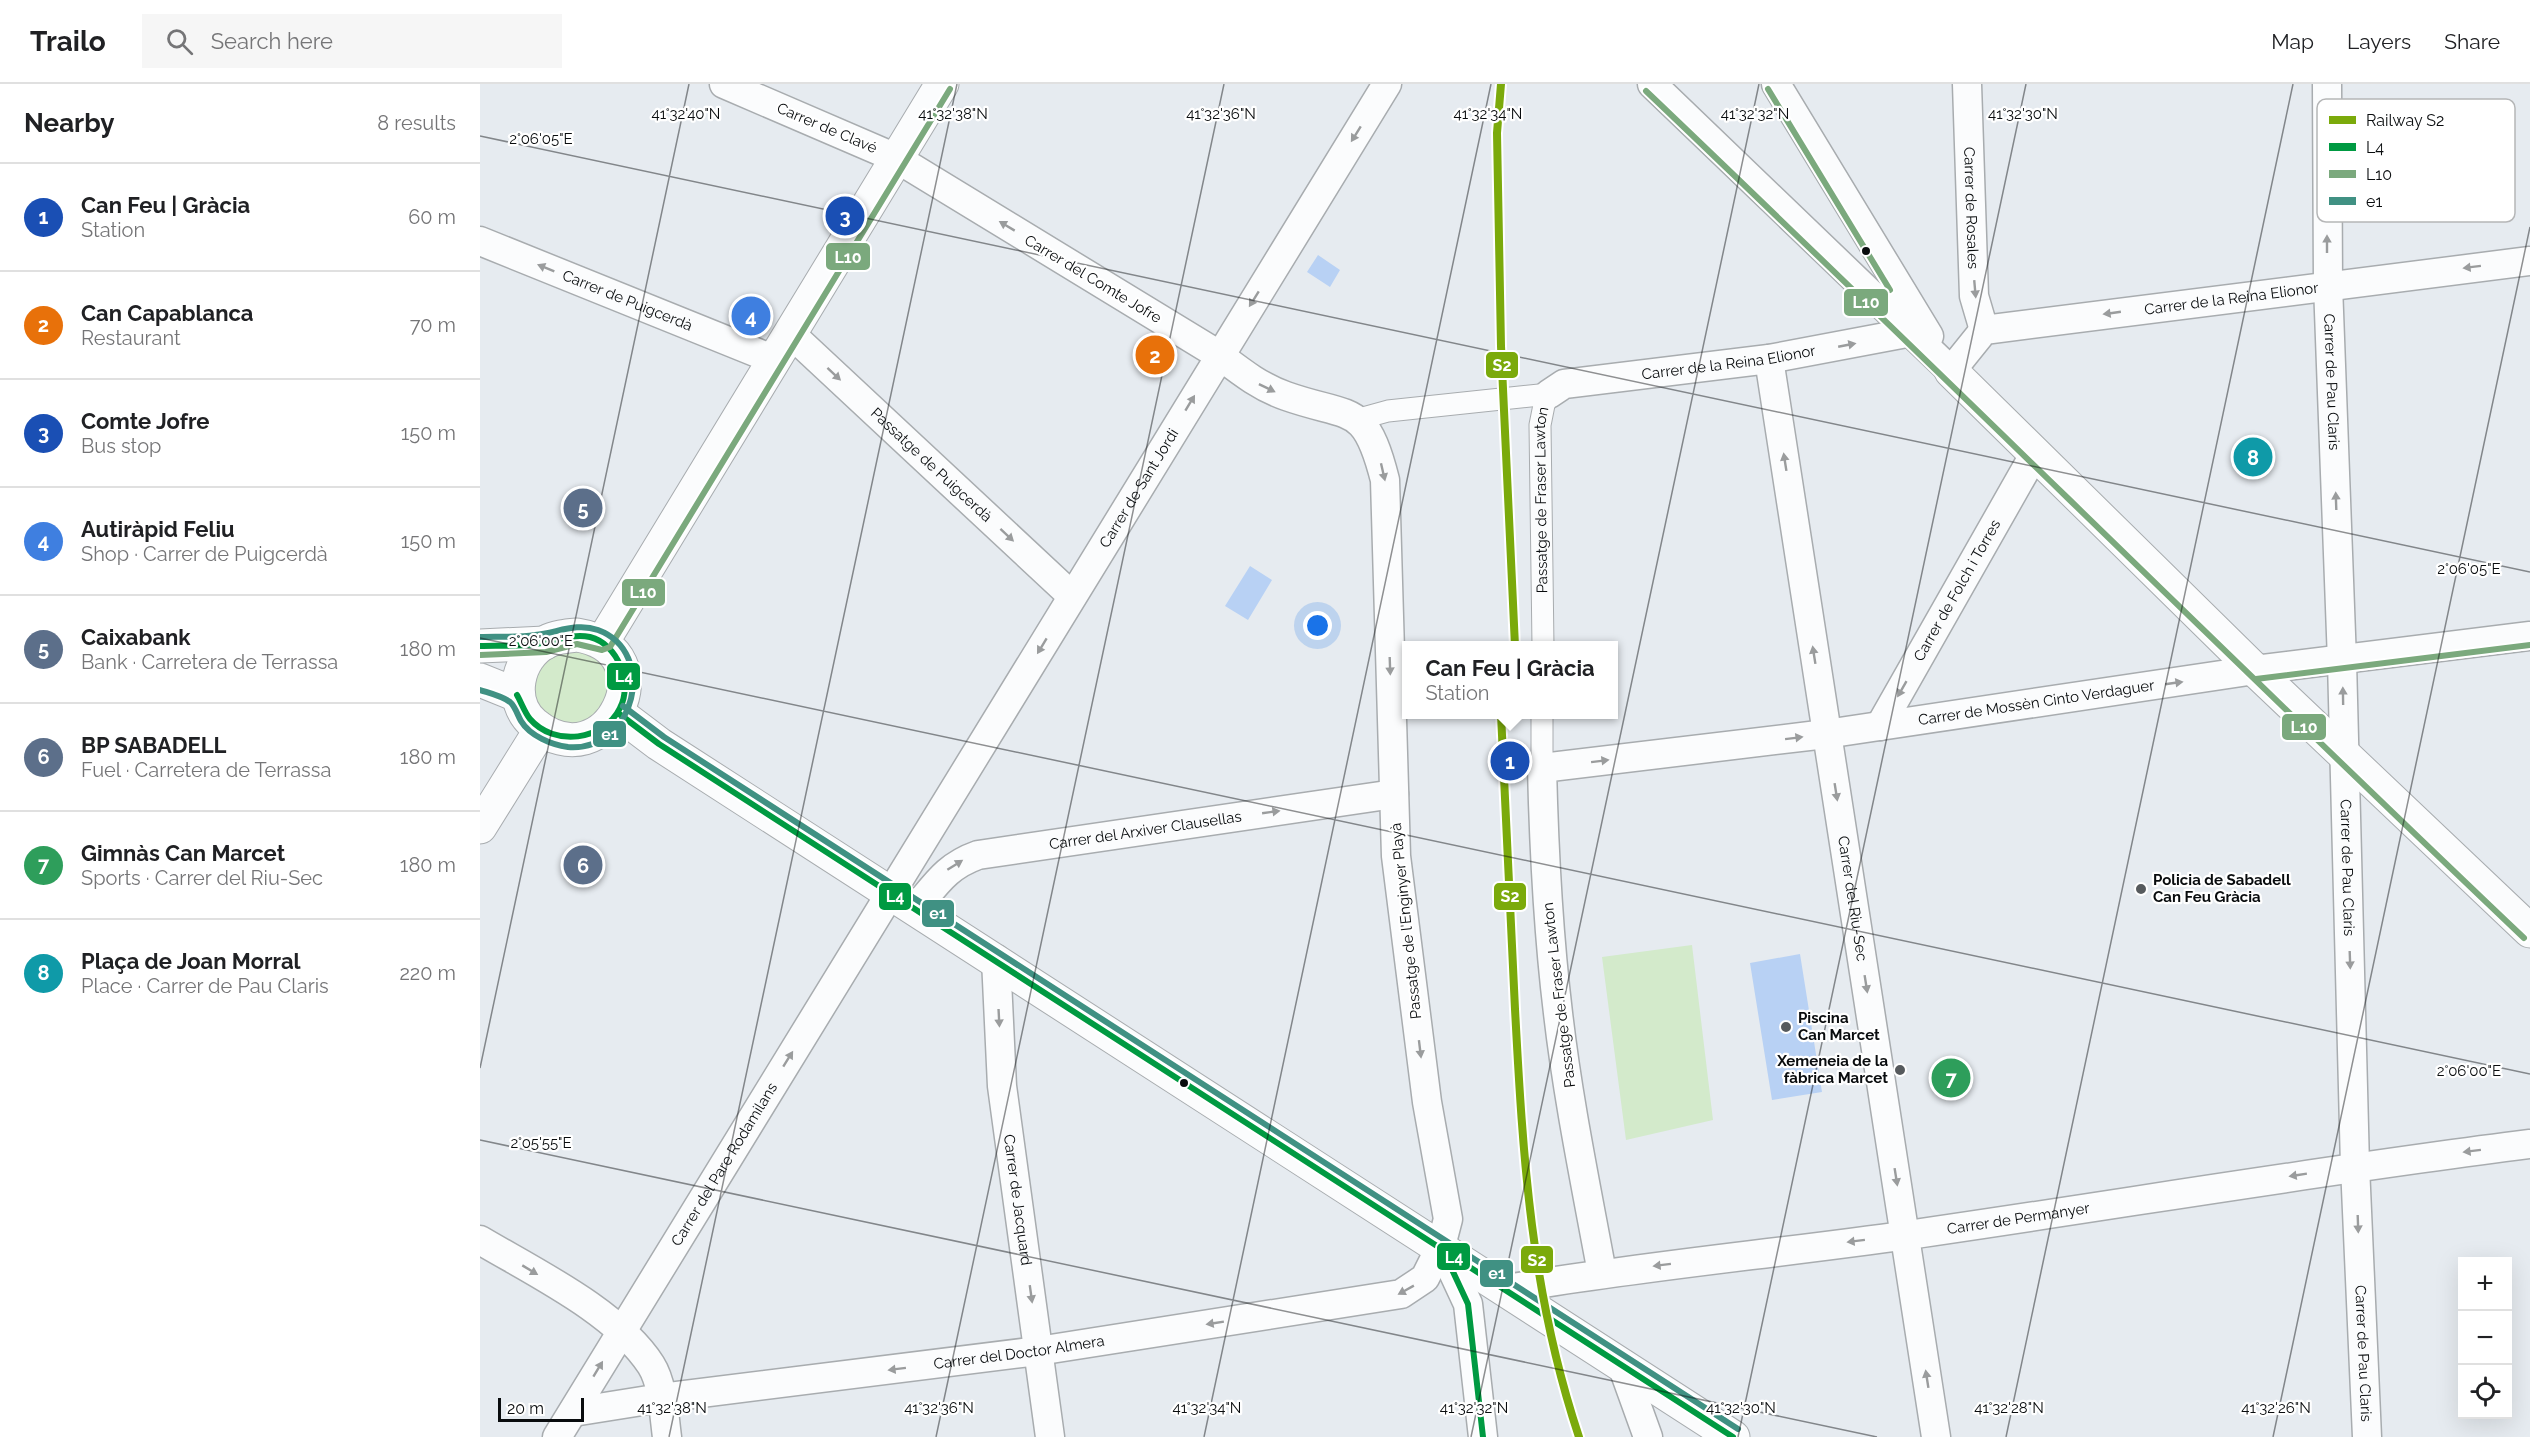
<!DOCTYPE html>
<meta charset="utf-8">
<style>
body{margin:0;font-family:Raleway,sans-serif;background:#f6f6f6;color:#202124}
.controls{position:absolute;right:18px;bottom:18px;display:grid;overflow:hidden;border-radius:0px;box-shadow:0 6px 24px #0002}
.controls button{width:54px;height:54px;display:grid;place-items:center;padding:0;border:0;border-bottom:2px solid #e0e0e0;background:#fff;color:#202124;font:30px sans-serif}
.scale{position:absolute;left:18px;bottom:15px;width:86px;box-sizing:border-box;padding-left:6px;border:3px solid #090c0e;border-top:0;font-size:16px;line-height:21px;white-space:nowrap;color:#090c0e;-webkit-text-stroke:4px #fff;paint-order:stroke}
.you{position:absolute;left:838px;top:542px;width:21px;height:21px;margin:-15px;border:4px solid #fff;border-radius:50%;background:#1a73e8;box-shadow:0 0 0 9px #1a73e833}
.badge{display:grid;place-items:center;width:39px;height:39px;border-radius:50%;background:#0b8043;color:#fff;font-size:20px;font-weight:700}
.pin{position:absolute;translate:-50% -50%;border:3px solid #fff;box-shadow:0 2px 6px #0006}
.popup{position:absolute;left:922px;top:557px;width:216px;height:78px;box-sizing:border-box;display:grid;place-content:center;border-radius:0px;background:#fff;filter:drop-shadow(0 2px 4px #0005);font-size:20px;white-space:nowrap;color:#757577}
.popup b{font-size:22px;color:#202124}
.popup::after{content:'';position:absolute;left:50%;top:100%;margin-left:-12px;border:12px solid transparent;border-top-color:#fff}
.list{margin:0;padding:0;list-style:none}
h2{display:flex;justify-content:space-between;align-items:center;height:78px;margin:0;padding:0 24px;font-size:26px}
h2 small{font-size:20px;font-weight:400;color:#757577}
.list li{display:grid;grid-template-columns:39px 1fr auto;gap:18px;align-items:center;box-sizing:border-box;height:108px;padding:0 24px;border-top:2px solid #e0e0e0}
.list b{display:block;font-size:22px;white-space:nowrap}
.list p{margin:0;font-size:20px;white-space:nowrap;color:#757577}
.list em{font-size:20px;font-style:normal;color:#757577}
.icon{flex:none;width:33px;height:33px;fill:none;stroke:currentColor;stroke-width:2;stroke-linecap:round;stroke-linejoin:round}
.map{position:relative;flex:none;width:2050px;height:1353px;overflow:hidden}
header{display:flex;align-items:center;gap:36px;box-sizing:border-box;height:84px;padding:0 30px;background:#fff;border-bottom:2px solid #e0e0e0}
header strong{font-size:28px}
nav{display:flex;gap:33px;margin-inline-start:auto;font-size:21px}
.search{width:420px;height:54px;background:#f6f6f6;display:flex;align-items:center;gap:15px;box-sizing:border-box;padding:0 21px;border-radius:0px;color:#757577;font-size:22px}
main{display:flex}
aside{flex:1;background:#fff}
.map>svg:first-child{display:block}
</style>
<header>
<strong>Trailo</strong>
<div class="search"><svg class="icon" aria-label="search" viewBox="0 0 24 24"><circle cx="10" cy="10" r="6"/><path d="M15 15l6 6"/></svg>Search here</div>
<nav><a>Map</a><a>Layers</a><a>Share</a></nav>
</header>
<main>
<aside>
<h2>Nearby<small>8 results</small></h2>
<ul class="list">
<li><span class="badge" style="background:#1a4fb4">1</span><div><b>Can Feu | Gràcia</b><p>Station</p></div><em>60 m</em></li>
<li><span class="badge" style="background:#e8710a">2</span><div><b>Can Capablanca</b><p>Restaurant</p></div><em>70 m</em></li>
<li><span class="badge" style="background:#1a4fb4">3</span><div><b>Comte Jofre</b><p>Bus stop</p></div><em>150 m</em></li>
<li><span class="badge" style="background:#3f7fe0">4</span><div><b>Autiràpid Feliu</b><p>Shop · Carrer de Puigcerdà</p></div><em>150 m</em></li>
<li><span class="badge" style="background:#5c6f8a">5</span><div><b>Caixabank</b><p>Bank · Carretera de Terrassa</p></div><em>180 m</em></li>
<li><span class="badge" style="background:#5c6f8a">6</span><div><b>BP SABADELL</b><p>Fuel · Carretera de Terrassa</p></div><em>180 m</em></li>
<li><span class="badge" style="background:#2e9e5b">7</span><div><b>Gimnàs Can Marcet</b><p>Sports · Carrer del Riu-Sec</p></div><em>180 m</em></li>
<li><span class="badge" style="background:#0f9aa8">8</span><div><b>Plaça de Joan Morral</b><p>Place · Carrer de Pau Claris</p></div><em>220 m</em></li>
</ul>
</aside>
<div class="map">
<svg width="2050" height="1353" viewBox="0 0 2050 1353">
<rect width="100%" height="100%" fill="#e6ebf0"/>
<!-- green -->
<path fill="#d3eacb" d="M100,552L148,617L66,653L43,590Z
M1212,861L1233,1036L1146,1056L1122,873Z"/>
<!-- water -->
<path fill="#b8d1f4" d="M2009,77L2012,117L1986,118L1984,79Z
M838,171L860,186L850,203L827,188Z
M770,482L792,496L768,536L745,522Z
M1320,870L1342,1008L1292,1016L1270,879Z"/>
<g fill="none" stroke-linecap="round" stroke-linejoin="round">
<defs>
<g id="pedestrian">
<path d="M879,335L908,327L1069,310"/>
<path id="s1" d="M1063,562L1060,341L1064,321L1069,310"/>
<path d="M1062,684V630"/>
</g>
<g id="minor">
<path d="M1172,0L1471,287"/>
<path d="M1296,0L1449,252"/>
<path id="s2" d="M1487,0L1494,212L1504,246"/>
<path id="s3" d="M1847,0L1848,201L1862,577L1875,1082L1887,1353"/>
<path id="s4" d="M0,157L295,276"/>
<path id="s5" d="M311,250L592,512"/>
<path id="s6" d="M1289,275L1456,1353"/>
<path id="s7" d="M1471,287L1504,246L2050,177"/>
<path id="s8" d="M1069,310L1084,300L1289,275L1432,248"/>
<path id="s9" d="M1400,642L1554,371"/>
<path id="s10" d="M436,824C457,799 467,782 498,771L914,710"/>
<path id="s11" d="M516,875L522,1002L570,1353"/>
<path d="M0,1156C54,1188 137,1228 171,1281C183,1300 184,1331 187,1353"/>
<path d="M961,1162L988,1220L1003,1353"/>
<path id="s12" d="M1122,1189C1106,1102 1088,1016 1078,929C1068,847 1064,766 1062,684L1346,650L1775,586L2050,552"/>
<path id="s13" d="M1027,1205C1160,1182 1295,1170 1428,1151C1636,1121 1842,1086 2050,1060"/>
<path d="M1142,1281L1168,1353"/>
<path id="s14" d="M93,1328L181,1314L558,1267L921,1210L945,1194L961,1162L968,1135L947,1018L916,772L905,396C885,317 871,335 806,312C780,303 760,287 739,271L416,74L244,0"/>
<path id="s15" d="M77,1353L907,0"/>
</g>
<path id="tertiary" d="M1471,287L1775,586L2050,847"/>
<path id="secondary" d="M0,562L65,559
M0,596L37,611
M138,629L179,660L1253,1353"/>
<path id="primary" d="M97,551C192,566 127,701 54,640C28,618 36,574 66,558C75,553 86,552 97,551Z
M123,557L462,0
M0,743L61,645"/>
</defs>
<!-- pedestrian casing -->
<use href="#pedestrian" stroke="#a8acaf" stroke-width="23"/>
<!-- minor casing -->
<use href="#minor" stroke="#a8acaf" stroke-width="31"/>
<!-- tertiary casing -->
<use href="#tertiary" stroke="#a8acaf" stroke-width="35"/>
<!-- secondary casing -->
<use href="#secondary" stroke="#a8acaf" stroke-width="35"/>
<!-- primary casing -->
<use href="#primary" stroke="#a8acaf" stroke-width="35"/>
<!-- pedestrian -->
<use href="#pedestrian" stroke="#fbfcfd" stroke-width="21"/>
<!-- minor -->
<use href="#minor" stroke="#fbfcfd" stroke-width="28"/>
<!-- tertiary -->
<use href="#tertiary" stroke="#fbfcfd" stroke-width="33"/>
<!-- secondary -->
<use href="#secondary" stroke="#fbfcfd" stroke-width="33"/>
<!-- primary -->
<use href="#primary" stroke="#fbfcfd" stroke-width="33"/>
<defs>
<path id="bus-1" d="M0,562C18,561 37,563 55,560C73,558 91,549 110,553C138,560 153,599 140,624C124,657 74,663 50,635C45,629 41,618 37,611
M138,629L179,660L1253,1353
M961,1162L988,1220L1003,1353"/>
<path id="bus-2" d="M1288,5L1410,206
M1166,7C1460,287 1749,574 2044,854
M0,571L66,568L97,560L122,566L130,563L470,5
M1776,595L2050,561"/>
<path id="bus-3" d="M0,553C18,552 37,554 55,551C77,549 96,538 118,546C178,568 156,668 88,663C72,661 50,652 41,637C38,632 35,622 30,618C22,612 9,609 0,606
M143,622L184,653L1258,1345"/>
</defs>
<!-- bus-1 casing -->
<use href="#bus-1" stroke="#fff" stroke-width="10"/>
<!-- bus-2 casing -->
<use href="#bus-2" stroke="#fff" stroke-width="10"/>
<!-- bus-3 casing -->
<use href="#bus-3" stroke="#fff" stroke-width="10"/>
<!-- bus-1 -->
<use href="#bus-1" stroke="#009a42" stroke-width="6"/>
<!-- bus-2 -->
<use href="#bus-2" stroke="#7ba97d" stroke-width="6"/>
<!-- bus-3 -->
<use href="#bus-3" stroke="#409183" stroke-width="6"/>
<defs>
<path id="rail-1" d="M1021,0L1017,49L1021,262L1035,562
M1021,630C1026,729 1031,827 1035,925C1043,1075 1051,1209 1099,1353"/>
</defs>
<!-- rail-1 casing -->
<use href="#rail-1" stroke="#fff" stroke-width="12"/>
<!-- rail-1 -->
<use href="#rail-1" stroke="#7baa0b" stroke-width="8"/>
</g>
<!-- one-way arrows -->
<defs><path id="oneway-solid" d="M-6-.8H1V-3.2L6.5 0L1 3.2V.8H-6Z" transform="scale(1.5)"/></defs>
<g fill="#9a9c9d">
<use href="#oneway-solid" transform="translate(876 50) rotate(122)"/>
<use href="#oneway-solid" transform="translate(527 142) rotate(-149)"/>
<use href="#oneway-solid" transform="translate(1847 160) rotate(-90)"/>
<use href="#oneway-solid" transform="translate(1992 183) rotate(173)"/>
<use href="#oneway-solid" transform="translate(66 184) rotate(-158)"/>
<use href="#oneway-solid" transform="translate(1495 205) rotate(85)"/>
<use href="#oneway-solid" transform="translate(774 215) rotate(122)"/>
<use href="#oneway-solid" transform="translate(1632 229) rotate(172)"/>
<use href="#oneway-solid" transform="translate(1367 261) rotate(-11)"/>
<use href="#oneway-solid" transform="translate(354 290) rotate(43)"/>
<use href="#oneway-solid" transform="translate(787 304) rotate(26)"/>
<use href="#oneway-solid" transform="translate(710 319) rotate(-59)"/>
<use href="#oneway-solid" transform="translate(1305 378) rotate(-99)"/>
<use href="#oneway-solid" transform="translate(903 388) rotate(77)"/>
<use href="#oneway-solid" transform="translate(1856 417) rotate(-92)"/>
<use href="#oneway-solid" transform="translate(527 451) rotate(43)"/>
<use href="#oneway-solid" transform="translate(562 562) rotate(121)"/>
<use href="#oneway-solid" transform="translate(1334 571) rotate(-99)"/>
<use href="#oneway-solid" transform="translate(910 582) rotate(88)"/>
<use href="#oneway-solid" transform="translate(1694 599) rotate(-8)"/>
<use href="#oneway-solid" transform="translate(1422 605) rotate(120)"/>
<use href="#oneway-solid" transform="translate(1863 612) rotate(-91)"/>
<use href="#oneway-solid" transform="translate(1314 654) rotate(-7)"/>
<use href="#oneway-solid" transform="translate(1120 677) rotate(-7)"/>
<use href="#oneway-solid" transform="translate(1356 708) rotate(81)"/>
<use href="#oneway-solid" transform="translate(791 728) rotate(-8)"/>
<use href="#oneway-solid" transform="translate(475 781) rotate(-32)"/>
<use href="#oneway-solid" transform="translate(1870 876) rotate(88)"/>
<use href="#oneway-solid" transform="translate(1386 900) rotate(81)"/>
<use href="#oneway-solid" transform="translate(519 934) rotate(87)"/>
<use href="#oneway-solid" transform="translate(940 965) rotate(83)"/>
<use href="#oneway-solid" transform="translate(308 975) rotate(-58)"/>
<use href="#oneway-solid" transform="translate(1992 1067) rotate(173)"/>
<use href="#oneway-solid" transform="translate(1818 1091) rotate(171)"/>
<use href="#oneway-solid" transform="translate(1416 1093) rotate(81)"/>
<use href="#oneway-solid" transform="translate(1878 1140) rotate(88)"/>
<use href="#oneway-solid" transform="translate(1376 1157) rotate(173)"/>
<use href="#oneway-solid" transform="translate(1182 1181) rotate(173)"/>
<use href="#oneway-solid" transform="translate(50 1186) rotate(31)"/>
<use href="#oneway-solid" transform="translate(926 1206) rotate(151)"/>
<use href="#oneway-solid" transform="translate(551 1210) rotate(82)"/>
<use href="#oneway-solid" transform="translate(735 1239) rotate(171)"/>
<use href="#oneway-solid" transform="translate(118 1285) rotate(-59)"/>
<use href="#oneway-solid" transform="translate(417 1285) rotate(173)"/>
<use href="#oneway-solid" transform="translate(1447 1295) rotate(-99)"/>
</g>
<!-- ticks -->
<path fill="none" stroke="#090c0e" stroke-width="1.5" stroke-opacity="0.45" d="M0,52L2050,488M0,554L2050,990M0,984L209,0M0,1056L1397,1353M189,1353L477,0M456,1353L744,0M724,1353L1011,0M991,1353L1279,0M1258,1353L1546,0M1526,1353L1813,0M1793,1353L2050,143"/>
<!-- markers -->
<g fill="#090c0e" stroke="#fff" stroke-width="2">
<circle cx="1386" cy="167" r="5"/>
<circle cx="704" cy="999" r="5"/>
</g>
<g fill="#565a5d" stroke="#fff" stroke-width="2">
<circle cx="1661" cy="805" r="6"/>
<circle cx="1306" cy="943" r="6"/>
<circle cx="1420" cy="986" r="6"/>
</g>
<g text-anchor="middle" dominant-baseline="central" stroke-width="4.5" stroke-linejoin="round" paint-order="stroke">
<!-- street labels -->
<g font-size="15" fill="#090c0e" stroke="#fff">
<text transform="translate(347 44) rotate(23)">Carrer de Clavé</text>
<text stroke="none"><textPath href="#s2" startOffset="124">Carrer de Rosales</textPath></text>
<text transform="translate(613 195) rotate(31)">Carrer del Comte Jofre</text>
<text stroke="none"><textPath href="#s7" startOffset="302">Carrer de la Reina Elionor</textPath></text>
<text stroke="none"><textPath href="#s4" startOffset="159">Carrer de Puigcerdà</textPath></text>
<text stroke="none"><textPath href="#s8" startOffset="184">Carrer de la Reina Elionor</textPath></text>
<text stroke="none"><textPath href="#s3" startOffset="298">Carrer de Pau Claris</textPath></text>
<text stroke="none"><textPath href="#s5" startOffset="192">Passatge de Puigcerdà</textPath></text>
<text stroke="none"><textPath href="#s15" startOffset="1113">Carrer de Sant Jordi</textPath></text>
<text stroke="none"><textPath href="#s1" startOffset="146">Passatge de Fraser Lawton</textPath></text>
<text stroke="none"><textPath href="#s9" startOffset="156">Carrer de Folch i Torres</textPath></text>
<text stroke="none"><textPath href="#s12" startOffset="1008">Carrer de Mossèn Cinto Verdaguer</textPath></text>
<text stroke="none"><textPath href="#s10" startOffset="252">Carrer del Arxiver Clausellas</textPath></text>
<text stroke="none"><textPath href="#s3" startOffset="784">Carrer de Pau Claris</textPath></text>
<text stroke="none"><textPath href="#s6" startOffset="546">Carrer del Riu-Sec</textPath></text>
<text transform="translate(926 837) rotate(-96)">Passatge de l'Enginyer Playà</text>
<text transform="translate(1079 911) rotate(-97)">Passatge de Fraser Lawton</text>
<text stroke="none"><textPath href="#s15" startOffset="320">Carrer del Pare Rodamilans</textPath></text>
<text stroke="none"><textPath href="#s11" startOffset="242">Carrer de Jacquard</textPath></text>
<text stroke="none"><textPath href="#s13" startOffset="516">Carrer de Permanyer</textPath></text>
<text stroke="none"><textPath href="#s14" startOffset="450">Carrer del Doctor Almera</textPath></text>
<text stroke="none"><textPath href="#s3" startOffset="1270">Carrer de Pau Claris</textPath></text>
</g>
<!-- poi labels -->
<g font-size="15" font-weight="bold" fill="#090c0e" stroke="#fff" text-anchor="start">
<text x="1673" y="796">Policia de Sabadell<tspan x="1673" dy="17">Can Feu Gràcia</tspan></text>
<text x="1318" y="934">Piscina<tspan x="1318" dy="17">Can Marcet</tspan></text>
<text x="1408" y="977" text-anchor="end">Xemeneia de la<tspan x="1408" dy="17">fàbrica Marcet</tspan></text>
</g>
</g>
<!-- legend -->
<rect x="1837" y="15" width="198" height="123" rx="9" fill="#fff" stroke="#b5b6b7" stroke-width="1.5"/>
<rect x="1849" y="32" width="27" height="8" fill="#7baa0b"/>
<rect x="1849" y="59" width="27" height="8" fill="#009a42"/>
<rect x="1849" y="86" width="27" height="8" fill="#7ba97d"/>
<rect x="1849" y="113" width="27" height="8" fill="#409183"/>
<g font-size="16" fill="#090c0e">
<text x="1886" y="42">Railway S2</text>
<text x="1886" y="69">L4</text>
<text x="1886" y="96">L10</text>
<text x="1886" y="123">e1</text>
</g>
<g font-size="15" text-anchor="middle" fill="#090c0e" stroke="#fff" stroke-width="4.5" stroke-linejoin="round" paint-order="stroke">
<text x="206" y="35">41°32'40"N</text>
<text x="473" y="35">41°32'38"N</text>
<text x="741" y="35">41°32'36"N</text>
<text x="1008" y="35">41°32'34"N</text>
<text x="1275" y="35">41°32'32"N</text>
<text x="1543" y="35">41°32'30"N</text>
<text x="61" y="60">2°06'05"E</text>
<text x="1989" y="490">2°06'05"E</text>
<text x="61" y="562">2°06'00"E</text>
<text x="1989" y="992">2°06'00"E</text>
<text x="61" y="1064">2°05'55"E</text>
<text x="192" y="1329">41°32'38"N</text>
<text x="459" y="1329">41°32'36"N</text>
<text x="727" y="1329">41°32'34"N</text>
<text x="994" y="1329">41°32'32"N</text>
<text x="1261" y="1329">41°32'30"N</text>
<text x="1529" y="1329">41°32'28"N</text>
<text x="1796" y="1329">41°32'26"N</text>
</g>
<g stroke="#fff" stroke-width="2">
<rect x="345" y="158" width="46" height="29" rx="6" fill="#7ba97d"/>
<rect x="1363" y="204" width="46" height="29" rx="6" fill="#7ba97d"/>
<rect x="1005" y="267" width="34" height="28" rx="6" fill="#7baa0b"/>
<rect x="141" y="494" width="45" height="29" rx="6" fill="#7ba97d"/>
<rect x="126" y="578" width="35" height="29" rx="6" fill="#009a42"/>
<rect x="1801" y="629" width="46" height="28" rx="6" fill="#7ba97d"/>
<rect x="112" y="636" width="35" height="28" rx="6" fill="#409183"/>
<rect x="1013" y="798" width="34" height="29" rx="6" fill="#7baa0b"/>
<rect x="398" y="798" width="34" height="29" rx="6" fill="#009a42"/>
<rect x="441" y="815" width="34" height="29" rx="6" fill="#409183"/>
<rect x="956" y="1158" width="35" height="29" rx="6" fill="#009a42"/>
<rect x="1040" y="1161" width="34" height="29" rx="6" fill="#7baa0b"/>
<rect x="999" y="1175" width="35" height="29" rx="6" fill="#409183"/>
</g>
<g font-size="16" text-anchor="middle" font-weight="bold" fill="#fff">
<text x="368" y="179">L10</text>
<text x="1386" y="224">L10</text>
<text x="1022" y="287">S2</text>
<text x="163" y="514">L10</text>
<text x="144" y="598">L4</text>
<text x="1824" y="649">L10</text>
<text x="130" y="656">e1</text>
<text x="1030" y="818">S2</text>
<text x="415" y="818">L4</text>
<text x="458" y="835">e1</text>
<text x="974" y="1179">L4</text>
<text x="1057" y="1182">S2</text>
<text x="1017" y="1195">e1</text>
</g>
</svg>
<div class="controls">
<button>+</button>
<button>−</button>
<button><svg class="icon" aria-label="locate" viewBox="0 0 24 24"><circle cx="12" cy="12" r="6"/><path d="M12 2v4M12 18v4M2 12h4M18 12h4"/></svg></button>
</div>
<div class="scale">20 m</div>
<div class="you"></div>
<div class="pin badge" style="left:1030px;top:677px;background:#1a4fb4">1</div>
<div class="popup"><b>Can Feu | Gràcia</b>Station</div>
<div class="pin badge" style="left:675px;top:271px;background:#e8710a">2</div>
<div class="pin badge" style="left:365px;top:132px;background:#1a4fb4">3</div>
<div class="pin badge" style="left:271px;top:232px;background:#3f7fe0">4</div>
<div class="pin badge" style="left:103px;top:424px;background:#5c6f8a">5</div>
<div class="pin badge" style="left:103px;top:781px;background:#5c6f8a">6</div>
<div class="pin badge" style="left:1471px;top:994px;background:#2e9e5b">7</div>
<div class="pin badge" style="left:1773px;top:373px;background:#0f9aa8">8</div>
</div>
</main>
